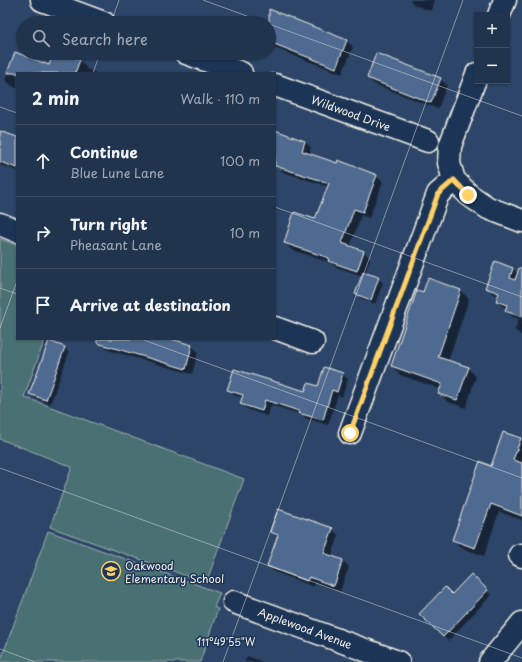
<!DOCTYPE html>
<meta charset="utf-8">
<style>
body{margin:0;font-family:"Playpen Sans",sans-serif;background:#2d3f58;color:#f1f3f6}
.controls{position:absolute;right:12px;top:12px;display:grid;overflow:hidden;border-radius:0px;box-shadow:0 1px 3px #0004}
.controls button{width:36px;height:36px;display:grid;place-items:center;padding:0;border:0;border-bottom:1px solid #3e4f66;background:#21344e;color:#f1f3f6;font:20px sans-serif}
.stop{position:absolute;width:12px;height:12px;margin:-9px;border:3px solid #ffd166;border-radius:50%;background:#fff}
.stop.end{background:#ffd166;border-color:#fff;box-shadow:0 1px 4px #0008}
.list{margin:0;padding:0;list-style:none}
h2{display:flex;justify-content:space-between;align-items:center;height:52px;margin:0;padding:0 16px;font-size:17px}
h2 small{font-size:13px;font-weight:400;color:#a2aab6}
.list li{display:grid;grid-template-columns:26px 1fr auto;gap:12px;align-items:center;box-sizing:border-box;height:72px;padding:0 16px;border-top:1px solid #3e4f66}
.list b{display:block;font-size:15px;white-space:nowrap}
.list p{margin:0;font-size:13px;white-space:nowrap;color:#a2aab6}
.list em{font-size:13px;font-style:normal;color:#a2aab6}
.icon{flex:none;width:22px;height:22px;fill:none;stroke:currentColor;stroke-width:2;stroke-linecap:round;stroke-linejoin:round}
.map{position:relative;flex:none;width:522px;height:662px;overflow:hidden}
.search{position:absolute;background:#21344e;box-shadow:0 1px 3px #0004;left:16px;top:16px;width:260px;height:44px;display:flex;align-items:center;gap:10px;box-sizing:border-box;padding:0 14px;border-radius:22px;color:#a2aab6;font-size:15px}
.panel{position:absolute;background:#21344e;box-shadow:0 1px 3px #0004;left:16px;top:72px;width:260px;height:268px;border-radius:0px}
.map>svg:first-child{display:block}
</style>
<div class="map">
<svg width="522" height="662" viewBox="0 0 522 662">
<rect width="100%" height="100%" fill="#2c4568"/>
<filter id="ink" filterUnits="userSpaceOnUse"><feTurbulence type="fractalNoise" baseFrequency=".025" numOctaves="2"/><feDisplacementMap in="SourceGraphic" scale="8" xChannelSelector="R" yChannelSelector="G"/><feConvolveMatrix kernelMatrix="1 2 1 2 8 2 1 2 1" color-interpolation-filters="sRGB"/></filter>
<g filter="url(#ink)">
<!-- green -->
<path fill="#4a6f72" stroke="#9fb0ad" d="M0,239L17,245V339H45L24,397L244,479L206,583L50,527L72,467L0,439Z
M48,531L220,593L214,607L218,609L200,662H0Z"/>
<!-- shadow -->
<path fill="#0007" d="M410,0H435L431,11L414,5Z
M270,11L346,40L353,47L342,74L269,46V23H266Z
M16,53L49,67L55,53H60L80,61L86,67V69L96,73H17V88L12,86L5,80Z
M368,78L440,79L447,85L438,109L374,84Z
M0,132L17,138V171L0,165Z
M275,132L305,141L311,148L309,155L376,176L383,182L369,218L361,215L350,247L364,252L370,258L365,273L378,278L383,283L375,304L360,298L356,294L363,276L336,267L331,263L292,250L285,243L316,221L329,187L283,172L276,165L275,163Z
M496,263L513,269L519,275L522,284V336L515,330L519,319L513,317L506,311L507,308L503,307L497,301L499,296L493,294L487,288Z
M428,279L461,291L469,299L448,361L468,368L476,376L466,408L448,402L439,393L441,389L400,375L392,366Z
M91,339H168L192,346L198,352L192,374L108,350L102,344L103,343Z
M50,342L65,348L69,353L50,404L35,398L30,394Z
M342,374L348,379L342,397L338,395L328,425L305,418L303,415L271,405L267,416L247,409L241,404L243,398L234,395L228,389L306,393L318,388Z
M520,439L522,441V520L499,512L484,556L462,548L453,540L492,467Z
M332,529L339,536L331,557L342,560L349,567L340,591L315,582L314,587L275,572L268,566L278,538L271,532Z
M471,575L491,595L448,641L421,614L453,595Z
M247,656L263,662H245Z"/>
<!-- building -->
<path fill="#506a90" stroke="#f4f1e8" d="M269,9L347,40L336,68L269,42Z
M15,52L49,65L54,53H63L80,60L75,73H7Z
M376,53L441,78L431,103L367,78Z
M275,130L305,141L302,151L337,163L338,160L377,175L363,212L354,209L342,243L364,251L357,271L328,261L329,258L284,243L294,212L315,219L329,183L275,166Z
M0,131L17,137V168L0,162Z
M495,261L513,268L510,278L515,280L519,268H522V317L505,311L507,305L496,301L499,293L485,288Z
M363,272L379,277L371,300L355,294Z
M428,278L461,290L438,357L469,367L457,400L438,394L442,384L391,366L417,290L423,292Z
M97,339H171L192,345L186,369L97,343Z
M49,341L65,347L46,400L29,394Z
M324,367L343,373L337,392L332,390L323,420L298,413L299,411L265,400L262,411L240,404L243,395L227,390L234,369L305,391L308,383L318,386Z
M503,432L521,438L513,460L522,463V516L491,504L475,548L452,540L480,461L491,466Z
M278,509L333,528L324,553L343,560L334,586L309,577L307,581L267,566L278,535L270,532Z
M471,574L488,590L443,637L419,614L445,587L452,594Z"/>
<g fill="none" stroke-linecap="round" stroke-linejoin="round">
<defs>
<path id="minor" d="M42,0L104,23
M499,15L505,0
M186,53L241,73
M477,74L450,146L449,163L454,180L469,195L488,208L522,221
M275,85L428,141
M0,224L17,231
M275,328L313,342
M350,433L438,194L454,180
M520,555L522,556
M234,602L398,662
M490,662L522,623"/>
</defs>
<!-- minor casing -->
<use href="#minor" stroke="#f4f1e8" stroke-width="25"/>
<!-- minor -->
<use href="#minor" stroke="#1d3557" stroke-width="22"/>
</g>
</g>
<g fill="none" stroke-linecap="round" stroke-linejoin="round" filter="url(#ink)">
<!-- route -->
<path stroke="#ffd166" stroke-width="5" d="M350,433L438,194L454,180L468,195"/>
</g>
<!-- ticks -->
<path fill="none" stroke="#f4f1e8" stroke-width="1" stroke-opacity="0.45" d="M203,0L266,23M111,23L119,0M269,24L522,116M93,73L100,53M0,107L17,113M275,207L522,297M0,288L17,294M0,328L17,281M141,339L522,478M0,468L522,658M0,649L35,662M223,662L463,0"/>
<!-- icons -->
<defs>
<symbol id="school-ring" viewBox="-11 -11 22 22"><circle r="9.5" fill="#1d3557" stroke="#ffd166" stroke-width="1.5"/><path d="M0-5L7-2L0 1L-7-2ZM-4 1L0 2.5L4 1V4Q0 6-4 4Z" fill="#ffd166"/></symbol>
</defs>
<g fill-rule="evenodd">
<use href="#school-ring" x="100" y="560" width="22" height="22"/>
</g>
<g text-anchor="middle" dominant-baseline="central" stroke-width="3" stroke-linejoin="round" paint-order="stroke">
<!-- street labels -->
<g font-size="11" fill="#f4f1e8" stroke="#1d3557">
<text transform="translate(351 113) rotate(20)">Wildwood Drive</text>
<text transform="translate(305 628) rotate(20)">Applewood Avenue</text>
</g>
<!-- poi labels -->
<g font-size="11" fill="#f4f1e8" stroke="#1d3557" text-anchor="start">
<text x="125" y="565">Oakwood<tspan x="125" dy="13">Elementary School</tspan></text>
</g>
</g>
<g font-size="10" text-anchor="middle" fill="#f4f1e8" stroke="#1d3557" stroke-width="3" stroke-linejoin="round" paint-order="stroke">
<text x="226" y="646">111°49'55"W</text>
</g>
</svg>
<div class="controls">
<button>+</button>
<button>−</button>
</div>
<div class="stop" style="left:350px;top:433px"></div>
<div class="stop end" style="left:468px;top:195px"></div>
<div class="search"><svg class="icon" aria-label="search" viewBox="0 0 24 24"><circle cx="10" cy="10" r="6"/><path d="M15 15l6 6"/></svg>Search here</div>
<section class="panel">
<h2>2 min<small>Walk · 110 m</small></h2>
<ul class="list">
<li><svg class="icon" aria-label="ahead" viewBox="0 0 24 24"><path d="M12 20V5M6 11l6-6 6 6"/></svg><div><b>Continue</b><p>Blue Lune Lane</p></div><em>100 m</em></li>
<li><svg class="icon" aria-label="right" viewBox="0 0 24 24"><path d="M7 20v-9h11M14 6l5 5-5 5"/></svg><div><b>Turn right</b><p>Pheasant Lane</p></div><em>10 m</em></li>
<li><svg class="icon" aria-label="arrive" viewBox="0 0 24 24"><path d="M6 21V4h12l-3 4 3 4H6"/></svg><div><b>Arrive at destination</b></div></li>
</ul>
</section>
</div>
